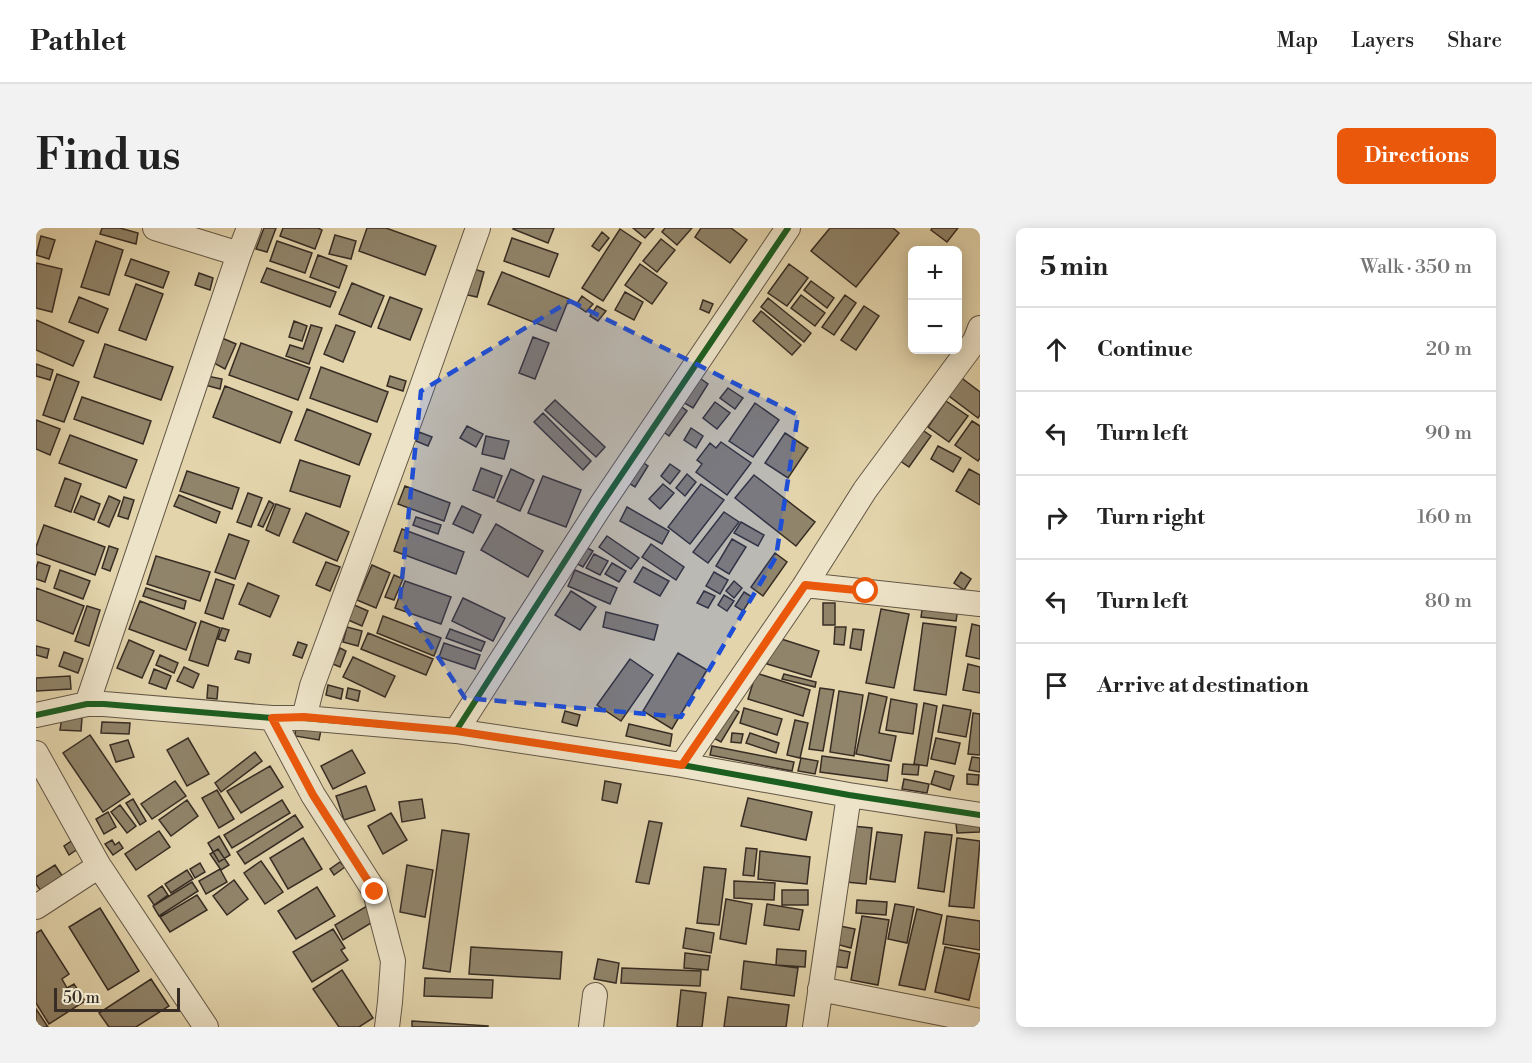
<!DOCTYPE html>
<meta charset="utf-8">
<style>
body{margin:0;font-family:"Libre Bodoni",serif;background:#f2f2f2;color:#222}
.controls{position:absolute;right:18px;top:18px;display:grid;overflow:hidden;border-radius:9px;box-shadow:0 3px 15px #0003}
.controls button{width:54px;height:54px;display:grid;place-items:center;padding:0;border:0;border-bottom:2px solid #e0e0e0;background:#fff;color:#222;font:30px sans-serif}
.scale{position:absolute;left:18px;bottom:15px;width:126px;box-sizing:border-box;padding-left:6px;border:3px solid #372d24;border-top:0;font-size:16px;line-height:21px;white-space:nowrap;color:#372d24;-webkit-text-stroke:4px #ede3c8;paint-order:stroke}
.stop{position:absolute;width:18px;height:18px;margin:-14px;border:4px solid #ea580c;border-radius:50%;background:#fff}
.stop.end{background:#ea580c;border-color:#fff;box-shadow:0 2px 6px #0008}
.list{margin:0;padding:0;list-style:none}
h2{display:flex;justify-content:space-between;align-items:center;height:78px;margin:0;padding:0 24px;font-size:26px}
h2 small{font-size:20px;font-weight:400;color:#767676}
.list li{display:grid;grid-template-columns:39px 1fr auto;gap:18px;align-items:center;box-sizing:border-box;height:84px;padding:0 24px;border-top:2px solid #e0e0e0}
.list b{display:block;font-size:22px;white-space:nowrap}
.list em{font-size:20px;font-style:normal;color:#767676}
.icon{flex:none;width:33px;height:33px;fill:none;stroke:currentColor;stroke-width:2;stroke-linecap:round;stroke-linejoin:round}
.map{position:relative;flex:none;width:944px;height:799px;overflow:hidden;border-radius:9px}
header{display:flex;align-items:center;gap:36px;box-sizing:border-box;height:84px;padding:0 30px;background:#fff;border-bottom:2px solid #e0e0e0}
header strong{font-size:28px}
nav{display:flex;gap:33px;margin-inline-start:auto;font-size:21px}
.intro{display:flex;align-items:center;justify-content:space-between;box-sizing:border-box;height:144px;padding:0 36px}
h1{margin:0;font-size:42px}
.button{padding:15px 27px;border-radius:9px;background:#ea580c;color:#fff;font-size:21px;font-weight:700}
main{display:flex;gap:36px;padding:0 36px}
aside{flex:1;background:#fff;border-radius:9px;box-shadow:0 3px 15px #0003}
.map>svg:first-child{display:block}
</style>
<header>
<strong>Pathlet</strong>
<nav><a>Map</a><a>Layers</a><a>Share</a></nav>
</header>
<div class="intro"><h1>Find us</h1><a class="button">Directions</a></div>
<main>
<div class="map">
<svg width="944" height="799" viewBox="0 0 944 799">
<rect width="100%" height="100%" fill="#e3d4ab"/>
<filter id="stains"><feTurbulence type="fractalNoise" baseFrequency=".00333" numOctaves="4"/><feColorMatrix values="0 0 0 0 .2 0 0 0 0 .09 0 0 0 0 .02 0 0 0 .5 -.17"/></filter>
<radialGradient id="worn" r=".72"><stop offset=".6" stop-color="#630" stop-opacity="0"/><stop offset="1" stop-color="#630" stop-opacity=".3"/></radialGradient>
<!-- building -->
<path fill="#90846a" stroke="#372d24" stroke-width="1.5" d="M66,0H84L102,5L100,16L64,6Z
M228,0H240L231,24L220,21Z
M247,0H282L286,2L279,21L244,8Z
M331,0H350L400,18L389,47L323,23Z
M478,0H518L512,15L477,1Z
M597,0H618L609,10Z
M629,0H656L641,17L626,4Z
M665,0H695L711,12L694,35L659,9Z
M794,0H857L863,5L820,59L775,23Z
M896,0H922L911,14L895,2Z
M584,1L605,15L567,73L546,60Z
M566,4L573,10L563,23L556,18Z
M299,7L320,13L315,31L293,26Z
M5,8L19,12L13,31L0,27Z
M476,10L522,26L513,49L468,33Z
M625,11L639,22L621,44L607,33Z
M60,13L87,22L73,67L45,59Z
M241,13L276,25L269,45L234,33Z
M282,27L311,38L303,60L274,49Z
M95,31L133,44L127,60L89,47Z
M0,35L26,41L16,84L0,80Z
M604,36L631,55L616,76L589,57Z
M753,36L772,50L751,78L732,65Z
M231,40L300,64L294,79L225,54Z
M434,40L448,44L441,69L427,66Z
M466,44L533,71L520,103L452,76Z
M163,45L177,50L174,62L159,57Z
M775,53L798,70L791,80L768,62Z
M316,55L348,68L335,99L303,86Z
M100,56L127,66L110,112L83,102Z
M589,64L607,74L598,92L579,82Z
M765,67L789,85L779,98L755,80Z
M809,67L820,75L798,107L786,99Z
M546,68L557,76L550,84L540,77Z
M43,69L72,81L62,105L33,94Z
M354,69L386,81L374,112L342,100Z
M732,70L775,105L768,114L725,79Z
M667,72L677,76L673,85L664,81Z
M561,78L570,83L562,93L554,88Z
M828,78L843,88L820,122L805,112Z
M725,83L765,117L756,127L717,93Z
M0,92L48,113L37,138L0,122Z
M258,93L271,98L266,113L253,109Z
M275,97L286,100L273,136L250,128L254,117L267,121Z
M300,97L319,104L307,134L288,126Z
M497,109L513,115L499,151L483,145Z
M186,110L200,116L189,141L176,134Z
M205,115L274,140L262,172L193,147Z
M69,116L137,139L125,172L58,149Z
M0,136L17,142L14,152L0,148Z
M285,139L352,164L341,194L274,170Z
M21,146L43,154L28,194L7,187Z
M171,148L186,151L184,161L169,157Z
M354,148L370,153L367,163L351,158Z
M661,148L672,156L657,180L645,173Z
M923,148L944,164V187L942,190L909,165Z
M189,158L256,184L244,215L177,189Z
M692,160L707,170L699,181L684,170Z
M46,169L115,193L107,216L38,191Z
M519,172L569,219L560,229L509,182Z
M910,173L932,188L913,214L892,199Z
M679,174L694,185L681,201L667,190Z
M719,175L743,192L717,229L693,213Z
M642,176L651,183L633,208L624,201Z
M271,181L335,206L323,237L259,212Z
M507,185L555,233L547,242L498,194Z
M0,192L24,201L14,227L0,221Z
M936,193L944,198V230L942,233L919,217Z
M431,198L447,206L440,219L424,210Z
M882,199L895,208L873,239L860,230Z
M655,200L667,208L660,220L648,212Z
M383,204L396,209L392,218L380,213Z
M749,205L772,220L752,250L729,235Z
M34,207L101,232L90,260L23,235Z
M450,208L473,213L468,231L446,226Z
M685,214L715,235L691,267L660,244L666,236L661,232L674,215L680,220Z
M902,218L925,230L917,244L895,231Z
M602,231L612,238L599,259L588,252Z
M264,232L314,248L304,279L254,263Z
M634,236L644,243L634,256L625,248Z
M445,240L466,248L458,270L437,262Z
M475,241L498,252L484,283L461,273Z
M933,241L944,247V277L920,263Z
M151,243L203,260L196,281L144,263Z
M651,246L660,254L649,268L640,260Z
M718,247L779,294L760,318L699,270Z
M507,248L545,262L530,299L492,285Z
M29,250L45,256L35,284L19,278Z
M627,256L638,265L624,281L613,271Z
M665,256L688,272L654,316L632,299Z
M369,258L414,275L408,293L362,276Z
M212,265L226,270L215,299L201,294Z
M143,267L184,284L180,295L138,278Z
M45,268L64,276L58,292L38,284Z
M73,268L84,273L73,299L62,294Z
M88,269L98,272L92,291L82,288Z
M233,273L238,276L227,299L222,297Z
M240,276L254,281L243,308L230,302Z
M426,278L445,287L437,305L417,296Z
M591,279L633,303L626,316L584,293Z
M688,284L703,294L672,335L657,324Z
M270,285L313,304L301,333L257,314Z
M380,289L405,297L402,306L377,297Z
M705,294L728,307L722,318L698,305Z
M460,296L507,323L492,349L445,322Z
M8,297L69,319L59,347L0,326V319Z
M366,301L428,324L420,346L358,323Z
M193,306L213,313L199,351L179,344Z
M571,308L603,330L595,341L563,319Z
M696,311L710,319L693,346L680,338Z
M615,316L648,339L640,352L606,329Z
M73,318L82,321L74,343L66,340Z
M548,318L557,323L547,339L538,334Z
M739,325L751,334L727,368L715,359Z
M558,326L572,333L564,347L550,340Z
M120,328L174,344L164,373L111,356Z
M2,334L14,338L9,354L0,351V340Z
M290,334L304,339L294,363L280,357Z
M576,335L590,343L583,354L569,346Z
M336,337L354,345L340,380L321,372Z
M607,339L633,353L624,368L598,354Z
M24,342L54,353L47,371L18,360Z
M539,342L581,360L574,376L532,358Z
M678,344L692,352L684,366L670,358Z
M925,344L935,351L928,362L918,355Z
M358,347L367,351L358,372L349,369Z
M180,351L198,357L187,391L169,385Z
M369,353L415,369L405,396L359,380Z
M698,353L706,360L698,370L690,363Z
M212,355L243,368L234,389L203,376Z
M0,360L48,378L37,406L0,392Z
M110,360L150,373L148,381L107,368Z
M535,363L560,379L544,402L519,387Z
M668,363L679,368L672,380L661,375Z
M708,364L716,369L707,383L699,378Z
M688,367L698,373L691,383L682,377Z
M427,370L469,390L457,413L416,393Z
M104,373L160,395L150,422L93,401Z
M787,375H799V397H787Z
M887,375L922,380L920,393L885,389Z
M316,376L332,383L326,398L310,391Z
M51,378L64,382L53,418L39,413Z
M845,381L873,386L858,460L830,455Z
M570,384L622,397L618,412L567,399Z
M347,388L405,410L398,428L341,405Z
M165,393L184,400L172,438L153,432Z
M887,395L920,399L910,467L878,462Z
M936,396L944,398V431L930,428Z
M311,399L326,403L322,418L307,414Z
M799,399H810L808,417L798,416Z
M186,400L193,402L189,413L182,411Z
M414,401L449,414L445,423L410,410Z
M817,401L828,402L825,422L814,420Z
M332,405L397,431L390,447L325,421Z
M739,409L783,423L775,449L731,436Z
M93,412L118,423L106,450L81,440Z
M262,414L271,417L266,430L257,427Z
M408,415L444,427L439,441L403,429Z
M0,418L13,421L11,430L0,427Z
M304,420L310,423L304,439L297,436Z
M202,423L215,426L213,435L199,431Z
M28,424L47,431L42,445L23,438Z
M642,425L671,442L636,501L607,483Z
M124,427L142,435L138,445L120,437Z
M317,429L359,448L349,469L307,449Z
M594,431L617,447L585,493L561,477Z
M932,436L944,439V465L927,462Z
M148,439L163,446L157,460L141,453Z
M118,441L135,448L130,461L113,455Z
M720,445L774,462L767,488L712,471Z
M748,446L780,454L779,459L746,451Z
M34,448L35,461L0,463V450Z
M172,457L182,459L181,471L171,470Z
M292,457L307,461L305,471L290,467Z
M312,460L324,463L322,473L310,470Z
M784,460L798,462L787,523L773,521Z
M803,463L827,467L818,528L794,524Z
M833,465L851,469L843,505L860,508L855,533L820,526Z
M855,471L881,476L877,506L850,502Z
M888,475L901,478L891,538L878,536Z
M907,477L935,482L930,509L902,504Z
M693,478L703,484L685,514L674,508Z
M708,480L746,491L741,507L704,495Z
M529,483L544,487L541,498L526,494Z
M937,485L944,486V527L932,526Z
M26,489L46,490L45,503L24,502Z
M759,492L772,495L764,530L751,527Z
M66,494L94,495L93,506L65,505Z
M593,496L636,506L634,518L590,508Z
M260,498L285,502L283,512L259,508Z
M696,505L707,506L705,515L695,514Z
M714,505L743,515L740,525L710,515Z
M54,507L94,566L67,584L27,525Z
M152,510L173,546L151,558L131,522Z
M900,510L924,515L919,536L895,531Z
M92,512L98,529L80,534L74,517Z
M676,518L758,534L756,543L674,527Z
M316,522L329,545L297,561L285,538Z
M219,524L226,533L185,564L179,555Z
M786,528L853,537L851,553L784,544Z
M936,529L944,530V544L933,542Z
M765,530L782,533L779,546L762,543Z
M867,536L883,537L882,547L866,546Z
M234,538L247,559L205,585L191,563Z
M899,543L918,548L914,562L895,556Z
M931,546L943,547L942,557L931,556Z
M868,551L893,556L891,565L866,561Z
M139,553L150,568L116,591L105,576Z
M569,553L585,556L581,575L566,572Z
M330,558L339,582L308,592L300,568Z
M181,562L198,591L183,600L166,570Z
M712,570L776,584L770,612L705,598Z
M97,571L110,593L104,597L90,575Z
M386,571L389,590L366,594L363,574Z
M151,572L162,588L135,608L123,592Z
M246,572L254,585L196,620L188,607Z
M84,577L100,598L91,605L75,584Z
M72,584L80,599L68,606L60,591Z
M355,585L371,612L347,626L332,598Z
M259,587L267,599L209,636L201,624Z
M613,593L626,595L613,656L600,654Z
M944,594V604L921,605L920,595Z
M816,598L836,600L830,656L810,654Z
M406,602L433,606L414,744L387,740Z
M123,603L134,619L100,642L89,626Z
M841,604L866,607L859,654L834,651Z
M889,604L916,607L908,664L882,660Z
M183,608L194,627L183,634L172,615Z
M40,610L46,618L33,627L28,618Z
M267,610L286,641L252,661L234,630Z
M921,610L944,613L938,680L913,678Z
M76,612L79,617L83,614L87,620L77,627L69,616Z
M710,620L721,621L718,648L707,647Z
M182,621L193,637L185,642L174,626Z
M724,623L774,629L771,656L722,651Z
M225,633L247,664L229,676L208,645Z
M304,634L309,639L298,647L294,641Z
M164,635L169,644L159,650L154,641Z
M19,637L29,652L7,666L0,656V649Z
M371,637L397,642L389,689L364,684Z
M668,639L690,641L683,697L661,695Z
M184,641L191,654L170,666L163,653Z
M151,642L157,651L135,665L129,656Z
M198,652L212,671L191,687L177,668Z
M698,653L739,655L738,672L698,670Z
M156,654L162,663L123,688L117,678Z
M126,658L132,667L118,677L112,668Z
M281,659L299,688L260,711L242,683Z
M746,662H772V677H746Z
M161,667L171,682L134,704L124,689Z
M690,671L716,676L710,716L684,711Z
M821,672L851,674L850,687L820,685Z
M731,676L767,682L763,702L728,697Z
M859,676L878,679L871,715L852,711Z
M331,678L340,692L307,712L299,697Z
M64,680L103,743L72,762L33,699Z
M881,681L906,687L889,762L863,757Z
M826,688L853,692L842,757L815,752Z
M911,688L944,693V722L907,716Z
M804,698L819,701L815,720L800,716Z
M650,700L678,705L675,725L647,720Z
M297,701L309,720L305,722L312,732L276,754L257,724Z
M5,702L33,746L26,751L31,760L38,756L49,773L13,796L0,775V705Z
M435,719L526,724L524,751L433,746Z
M909,719L944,726L933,772L899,764Z
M741,721L770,723L769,739L740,737Z
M799,721L814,724L811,740L796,738Z
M649,725L674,728L672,742L648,740Z
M562,731L583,735L580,755L558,751Z
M708,733L762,740L758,768L705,761Z
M586,740L665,743L664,758L585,755Z
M306,742L337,790L323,799H303L277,761Z
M389,750L457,752L456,770L388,768Z
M115,751L133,778L100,799H73L63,785Z
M645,762L670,765L666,799H641Z
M692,769L753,777L750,799H688Z
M0,781L12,799H0Z
M376,793L452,798V799H376Z"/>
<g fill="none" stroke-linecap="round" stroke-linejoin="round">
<defs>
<path id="minor" d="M119,0L203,26
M769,357L944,376
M51,476L203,26L213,0
M0,487L51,476H68L236,490H268L420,503L646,537L813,567L944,587
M236,490L277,567L339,664L357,733L354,774L351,799
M268,490L276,458L383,167L442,0
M420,503L563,280L752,0
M0,525L63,638L0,679
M646,537L769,357L829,262L939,113L944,100
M63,638L170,799
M784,761L944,793
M555,799L559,767
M779,799L813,567"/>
</defs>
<!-- minor casing -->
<use href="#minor" stroke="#625746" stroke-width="26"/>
<!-- minor -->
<use href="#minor" stroke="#ede3c8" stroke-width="24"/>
<defs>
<path id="cycleway" d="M0,487L51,476H68L236,490H268L420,503L646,537L813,567L944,587
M420,503L563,280L752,0"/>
</defs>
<!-- cycleway casing -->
<use href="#cycleway" stroke="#ede3c8" stroke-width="10"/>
<!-- cycleway -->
<use href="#cycleway" stroke="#1b5e20" stroke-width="6"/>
</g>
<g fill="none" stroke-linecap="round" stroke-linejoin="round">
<!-- route -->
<path stroke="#ea580c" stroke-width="8" d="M339,664L277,567L236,490L268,489L420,503L646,537L769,357L830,363"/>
</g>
<!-- marked area -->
<path fill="#1d4ed8" fill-opacity="0.2" stroke="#1d4ed8" stroke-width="4.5" stroke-dasharray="12 8" stroke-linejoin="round" d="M534,73L762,187L740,329L645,489L429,470L364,371L385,163Z"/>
<rect width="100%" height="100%" filter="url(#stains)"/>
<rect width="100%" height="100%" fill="url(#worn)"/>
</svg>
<div class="controls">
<button>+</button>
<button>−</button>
</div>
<div class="scale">50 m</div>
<div class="stop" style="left:830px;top:363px"></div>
<div class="stop end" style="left:339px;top:664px"></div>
</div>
<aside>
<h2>5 min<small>Walk · 350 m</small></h2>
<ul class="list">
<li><svg class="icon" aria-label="ahead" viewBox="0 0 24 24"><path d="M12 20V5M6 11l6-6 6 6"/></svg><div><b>Continue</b></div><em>20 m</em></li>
<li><svg class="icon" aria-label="left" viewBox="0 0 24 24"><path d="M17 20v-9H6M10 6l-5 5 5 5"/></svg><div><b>Turn left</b></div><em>90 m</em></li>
<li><svg class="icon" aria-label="right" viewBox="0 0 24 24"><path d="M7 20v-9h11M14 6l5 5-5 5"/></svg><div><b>Turn right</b></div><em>160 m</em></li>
<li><svg class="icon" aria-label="left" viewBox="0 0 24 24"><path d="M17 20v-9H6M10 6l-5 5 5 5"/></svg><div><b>Turn left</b></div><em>80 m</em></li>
<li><svg class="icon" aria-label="arrive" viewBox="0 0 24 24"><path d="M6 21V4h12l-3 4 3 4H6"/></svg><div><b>Arrive at destination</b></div></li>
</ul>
</aside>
</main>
